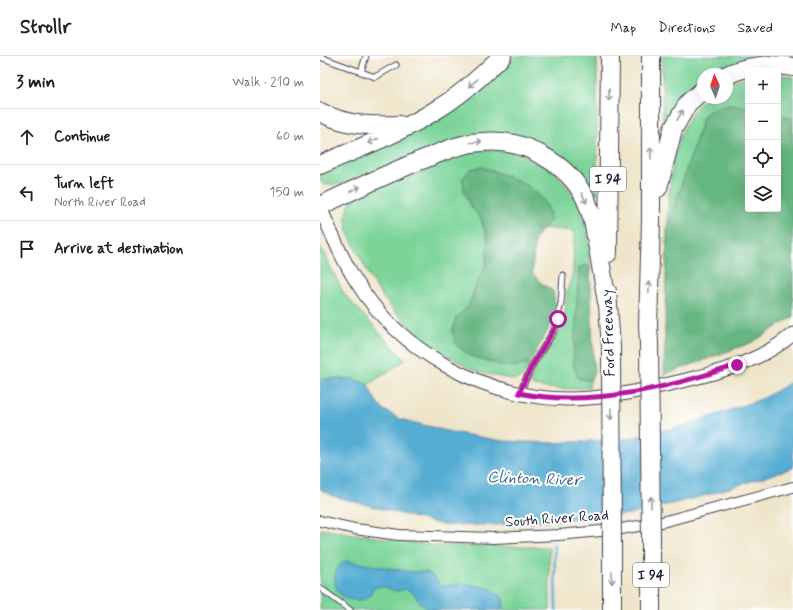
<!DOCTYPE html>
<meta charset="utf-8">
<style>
body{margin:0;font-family:Mynerve,sans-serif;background:#f6f6f6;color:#202124}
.controls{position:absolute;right:12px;top:12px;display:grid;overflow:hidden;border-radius:4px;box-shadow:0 4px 16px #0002}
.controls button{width:36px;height:36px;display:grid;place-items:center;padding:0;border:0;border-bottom:1px solid #e0e0e0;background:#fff;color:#202124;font:20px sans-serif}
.compass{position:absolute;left:377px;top:12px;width:36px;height:36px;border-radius:50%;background:#fff;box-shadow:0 4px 16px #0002;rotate:357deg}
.stop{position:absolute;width:12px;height:12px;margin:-9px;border:3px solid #b5179e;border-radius:50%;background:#fff}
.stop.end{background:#b5179e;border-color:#fff;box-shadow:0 1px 4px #0008}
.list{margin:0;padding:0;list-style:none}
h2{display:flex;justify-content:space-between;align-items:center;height:52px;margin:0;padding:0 16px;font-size:17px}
h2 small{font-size:13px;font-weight:400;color:#757577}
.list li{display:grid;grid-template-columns:26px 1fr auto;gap:12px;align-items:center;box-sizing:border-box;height:56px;padding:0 16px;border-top:1px solid #e0e0e0}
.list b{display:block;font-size:15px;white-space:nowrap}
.list p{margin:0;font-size:13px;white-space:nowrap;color:#757577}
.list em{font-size:13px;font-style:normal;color:#757577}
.icon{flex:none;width:22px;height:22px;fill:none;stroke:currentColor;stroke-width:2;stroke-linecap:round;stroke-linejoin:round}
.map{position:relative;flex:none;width:473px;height:554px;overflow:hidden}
header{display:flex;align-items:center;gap:24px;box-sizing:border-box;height:56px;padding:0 20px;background:#fff;border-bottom:1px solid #e0e0e0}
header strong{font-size:19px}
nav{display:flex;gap:22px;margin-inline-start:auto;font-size:14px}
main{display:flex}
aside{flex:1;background:#fff}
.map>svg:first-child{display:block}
</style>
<header>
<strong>Strollr</strong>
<nav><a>Map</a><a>Directions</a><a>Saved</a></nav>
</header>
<main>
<aside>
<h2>3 min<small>Walk · 210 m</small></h2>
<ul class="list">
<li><svg class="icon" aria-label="ahead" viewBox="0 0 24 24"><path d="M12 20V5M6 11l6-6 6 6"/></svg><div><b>Continue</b></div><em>60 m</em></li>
<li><svg class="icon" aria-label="left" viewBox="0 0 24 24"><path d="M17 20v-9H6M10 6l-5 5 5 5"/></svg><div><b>Turn left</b><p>North River Road</p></div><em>150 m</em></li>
<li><svg class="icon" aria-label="arrive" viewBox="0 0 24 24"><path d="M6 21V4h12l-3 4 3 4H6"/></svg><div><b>Arrive at destination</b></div></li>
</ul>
</aside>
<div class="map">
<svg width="473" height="554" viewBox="0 0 473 554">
<rect width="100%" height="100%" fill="#fff"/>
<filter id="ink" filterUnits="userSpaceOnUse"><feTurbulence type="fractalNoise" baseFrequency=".025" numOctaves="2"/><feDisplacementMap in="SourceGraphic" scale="8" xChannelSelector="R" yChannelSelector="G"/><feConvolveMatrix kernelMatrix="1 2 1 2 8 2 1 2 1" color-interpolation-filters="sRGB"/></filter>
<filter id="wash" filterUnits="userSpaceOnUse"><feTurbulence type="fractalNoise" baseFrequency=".012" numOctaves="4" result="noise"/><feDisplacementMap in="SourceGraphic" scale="16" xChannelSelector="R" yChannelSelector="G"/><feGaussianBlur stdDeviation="0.9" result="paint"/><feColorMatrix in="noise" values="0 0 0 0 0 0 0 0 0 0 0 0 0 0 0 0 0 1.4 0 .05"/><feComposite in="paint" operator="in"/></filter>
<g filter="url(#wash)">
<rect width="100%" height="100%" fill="#efe5ca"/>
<!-- green -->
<path fill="#7cd499" stroke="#4f7b6a" d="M192,0H277V138L273,140L237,98L224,90L197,80L24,128L5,129L1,126L0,122L1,116L178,15Z
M342,0H473V4L411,10L393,18H383V25L377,30L347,71L343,70Z
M458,18L473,21V63L458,58Z
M428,20V51L409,49L384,59L347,174C350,129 349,74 386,42H407V26Z
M157,93L197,96L234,115L262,149L269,183L270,211L264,209L258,322L270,325L269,331C250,334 232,333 213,330L210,325L214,316L238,276L245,257L247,235L253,217L254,175L223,172L231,164L198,125L162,111L143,123L144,134L150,149L161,163L168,184L166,209L156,229L149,249L136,262L198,311L210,306L203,320L196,324C182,321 166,319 152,313C121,298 83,269 63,241C53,228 46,213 39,199C29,180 19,162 33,143L119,105Z
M0,190L24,238L85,304L48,329L34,323H0Z
M0,473L116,490L229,491L230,554H0Z"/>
<!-- forest -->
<path fill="#65b681" stroke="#446c5e" d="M409,49L428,51V153H458V58L473,63V261L433,286L344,319L347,174L384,59L396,51Z
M162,111C183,119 211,126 225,146C228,151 229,158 231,164L215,182L212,217L221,227L233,235L235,248L231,269L210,306L198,311L183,310L151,300L137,290L132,276L136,262L149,249L156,229L166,209L168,184L161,163L150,149L144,134L143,122L150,113Z
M264,209L270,211L274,317L270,325L258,322L253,308L259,212Z"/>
<!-- water -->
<path fill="#57add3" stroke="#3c6887" d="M0,323H34L48,329L53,340L62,353L80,363L131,376L183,385L231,387L307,383L367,369L444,342L473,325V412L387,439L311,458L175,469H123L13,440L0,433Z
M26,505L92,516H106L112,519L120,529L127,530L145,528L164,531L169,532L182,541L184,548L182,554H108C106,550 103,549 99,546C96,542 95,537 90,535C85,532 83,534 78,535C71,535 62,527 54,532C52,534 51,537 49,540C45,544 34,545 29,543C14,539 10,519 21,508C22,507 24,506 26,505Z"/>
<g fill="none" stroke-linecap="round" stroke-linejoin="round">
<!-- stream -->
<path stroke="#57add3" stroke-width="3" d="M234,489L236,554"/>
</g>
</g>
<g filter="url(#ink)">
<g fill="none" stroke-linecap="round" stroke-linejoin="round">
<defs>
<path id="service" d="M0,1L55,21L76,9
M41,16L46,0
M200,336L213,308L234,275L241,247L243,219
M0,532L30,554"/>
<path id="minor" d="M0,465L35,473L79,479L174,482L239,479L301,473L342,466L473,431"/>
<path id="tertiary" d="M0,151C11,176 21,202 36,225C80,296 163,341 246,343C279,343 313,337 345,329C389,319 438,308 473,278"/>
<path id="motorway" d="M407,19C425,10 453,7 473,11
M0,56C27,70 50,70 80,69
M0,109C39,92 80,77 116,54C140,40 162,20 182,0
M338,132L353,73L368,47L383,34
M0,150C33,134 65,119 99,105C120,97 140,87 162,86C184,84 205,89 223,100C241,110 256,124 265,142C273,158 275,175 278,192C281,210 284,228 287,246
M288,197L290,0
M287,235L291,291
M329,287L328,270L331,164V0
M292,554V491
M331,554V485"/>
</defs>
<!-- service casing -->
<use href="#service" stroke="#413f50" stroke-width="7"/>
<!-- minor casing -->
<use href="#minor" stroke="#413f50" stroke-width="12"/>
<!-- tertiary casing -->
<use href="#tertiary" stroke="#413f50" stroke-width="15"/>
<!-- motorway casing -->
<use href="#motorway" stroke="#413f50" stroke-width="20"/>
<!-- service -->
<use href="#service" stroke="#fff" stroke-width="5"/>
<!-- minor -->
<use href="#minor" stroke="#fff" stroke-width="10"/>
<!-- tertiary -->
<use href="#tertiary" stroke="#fff" stroke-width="13"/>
<!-- motorway -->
<use href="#motorway" stroke="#fff" stroke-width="18"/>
<defs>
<path id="motorway-bridge" d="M329,287L331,485
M291,291L292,491"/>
</defs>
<!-- motorway-bridge casing -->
<use href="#motorway-bridge" stroke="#413f50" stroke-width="20" stroke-linecap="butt"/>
<!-- motorway-bridge -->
<use href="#motorway-bridge" stroke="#fff" stroke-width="18"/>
</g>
<!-- one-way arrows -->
<defs><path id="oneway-shaft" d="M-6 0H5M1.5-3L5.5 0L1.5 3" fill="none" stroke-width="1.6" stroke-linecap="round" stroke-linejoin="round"/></defs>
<g stroke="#9c9ca7">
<use href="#oneway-shaft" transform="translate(153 27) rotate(139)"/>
<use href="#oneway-shaft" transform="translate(289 39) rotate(91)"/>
<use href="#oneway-shaft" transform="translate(360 59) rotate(-61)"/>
<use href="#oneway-shaft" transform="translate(53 85) rotate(156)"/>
<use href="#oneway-shaft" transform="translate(156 86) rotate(-7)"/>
<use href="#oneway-shaft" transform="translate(331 97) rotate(-90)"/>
<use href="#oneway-shaft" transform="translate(35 133) rotate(-26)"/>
<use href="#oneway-shaft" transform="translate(264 142) rotate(63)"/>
<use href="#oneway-shaft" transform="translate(329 231) rotate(-88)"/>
<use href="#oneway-shaft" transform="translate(291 358) rotate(90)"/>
<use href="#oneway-shaft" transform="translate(331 446) rotate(-91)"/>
<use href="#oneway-shaft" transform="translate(292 522) rotate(90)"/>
</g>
</g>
<g fill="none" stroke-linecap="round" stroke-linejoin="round" filter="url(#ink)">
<!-- route -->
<path stroke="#b5179e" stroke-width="5" d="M238,263L234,274L213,308L199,337C269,352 351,331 417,309"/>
</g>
<g text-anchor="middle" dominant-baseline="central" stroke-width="4" stroke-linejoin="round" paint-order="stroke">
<!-- shield labels -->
<g fill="#fff" stroke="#646476" stroke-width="1">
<rect x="270" y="111" width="36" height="24" rx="3"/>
<rect x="313" y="507" width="36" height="24" rx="3"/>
</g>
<g font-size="14" font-weight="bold" fill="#22223b">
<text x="288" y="123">I 94</text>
<text x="331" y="519">I 94</text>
</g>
<!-- street labels -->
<g font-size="15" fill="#22223b" stroke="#fff">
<text transform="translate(289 277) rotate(-92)">Ford Freeway</text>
<text transform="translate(237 463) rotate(-4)">South River Road</text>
</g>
<!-- water labels -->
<g font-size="16" font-style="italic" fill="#3a617f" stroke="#fff">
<text transform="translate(214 423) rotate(2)">Clinton River</text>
</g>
</g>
</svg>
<div class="controls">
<button>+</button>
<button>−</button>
<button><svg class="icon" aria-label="locate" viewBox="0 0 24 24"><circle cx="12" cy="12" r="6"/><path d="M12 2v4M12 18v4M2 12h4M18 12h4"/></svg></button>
<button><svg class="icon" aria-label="layers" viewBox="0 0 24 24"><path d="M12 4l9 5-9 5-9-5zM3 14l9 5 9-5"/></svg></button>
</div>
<svg class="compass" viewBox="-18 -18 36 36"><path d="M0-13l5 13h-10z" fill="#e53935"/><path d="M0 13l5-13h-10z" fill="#757577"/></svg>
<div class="stop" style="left:238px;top:263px"></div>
<div class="stop end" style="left:417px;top:309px"></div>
</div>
</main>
